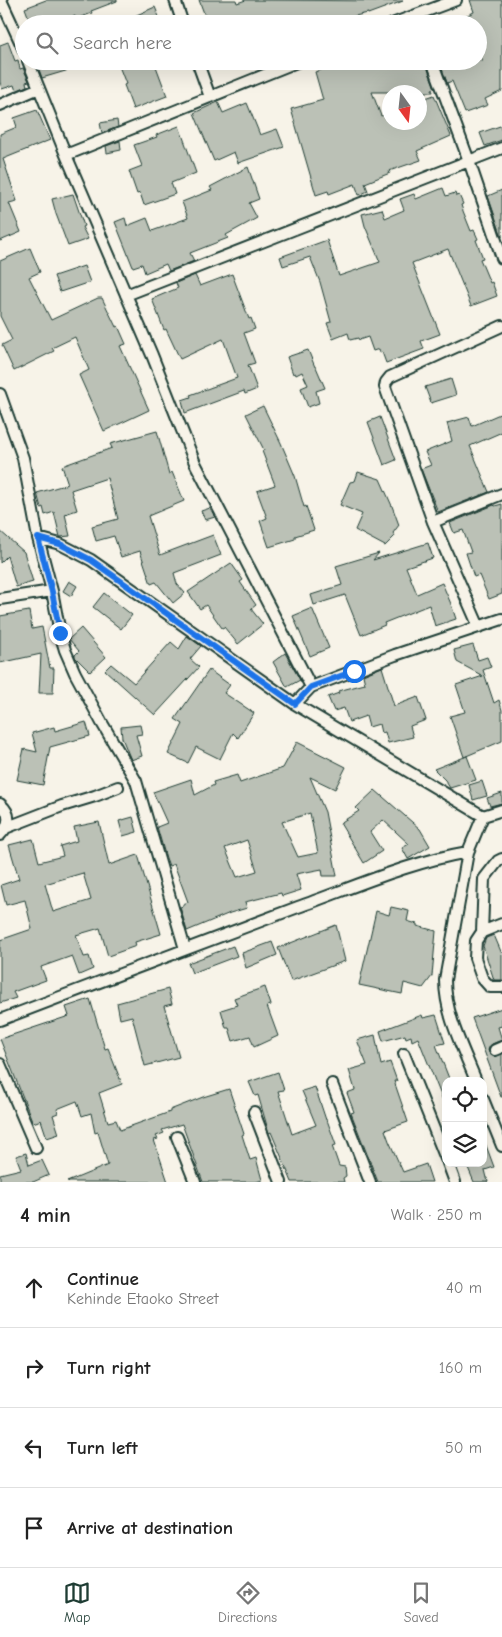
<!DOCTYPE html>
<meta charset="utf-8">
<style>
body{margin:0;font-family:"Comic Neue",sans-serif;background:#f6f6f6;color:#222}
.controls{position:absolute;right:15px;bottom:15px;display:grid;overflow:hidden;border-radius:10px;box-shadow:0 5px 20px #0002}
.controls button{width:45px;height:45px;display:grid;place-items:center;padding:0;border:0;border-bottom:1px solid #e0e0e0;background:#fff;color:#222;font:25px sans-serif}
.compass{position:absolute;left:382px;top:85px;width:45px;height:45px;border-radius:50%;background:#fff;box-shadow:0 5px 20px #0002;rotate:165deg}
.stop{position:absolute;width:15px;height:15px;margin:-11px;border:4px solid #1a73e8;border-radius:50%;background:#fff}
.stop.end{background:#1a73e8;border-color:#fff;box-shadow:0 1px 5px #0008}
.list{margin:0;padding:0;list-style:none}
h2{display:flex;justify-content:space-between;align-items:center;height:65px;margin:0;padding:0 20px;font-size:21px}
h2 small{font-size:16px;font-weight:400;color:#767676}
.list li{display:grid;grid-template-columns:32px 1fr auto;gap:15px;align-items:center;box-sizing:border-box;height:80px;padding:0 20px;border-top:1px solid #e0e0e0}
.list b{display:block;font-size:19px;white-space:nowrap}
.list p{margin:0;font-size:16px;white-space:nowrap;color:#767676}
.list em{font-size:16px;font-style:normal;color:#767676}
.icon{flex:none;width:28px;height:28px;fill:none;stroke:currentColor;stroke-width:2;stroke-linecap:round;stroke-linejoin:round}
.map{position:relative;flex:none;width:502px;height:1182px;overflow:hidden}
.search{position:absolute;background:#fff;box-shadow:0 5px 20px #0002;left:15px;right:15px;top:15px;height:55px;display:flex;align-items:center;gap:12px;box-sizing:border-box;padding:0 18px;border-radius:28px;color:#767676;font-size:19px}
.sheet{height:385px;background:#fff}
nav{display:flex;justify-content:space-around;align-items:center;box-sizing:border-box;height:70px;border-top:1px solid #e0e0e0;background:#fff;font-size:14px;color:#767676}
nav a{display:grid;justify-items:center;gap:2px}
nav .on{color:#1f3d34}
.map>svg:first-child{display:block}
</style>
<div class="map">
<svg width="502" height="1182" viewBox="0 0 502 1182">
<rect width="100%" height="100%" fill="#f7f3e8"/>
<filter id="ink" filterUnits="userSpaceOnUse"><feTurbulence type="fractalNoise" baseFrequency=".02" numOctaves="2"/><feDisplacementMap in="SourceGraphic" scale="10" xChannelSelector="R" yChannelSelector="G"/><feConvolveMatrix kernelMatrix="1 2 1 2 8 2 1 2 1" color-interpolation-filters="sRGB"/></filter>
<g filter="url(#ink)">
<!-- building -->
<path fill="#bbc1b6" stroke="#1f3d34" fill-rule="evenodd" d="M46,0H117V1L91,11L92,13L76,19L75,16L55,24H31L25,8Z
M199,0H236L237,3L246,0L403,1L368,14V13L355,16L339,24H208Z
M470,0H502V91L485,99L488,105L465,113L452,81L447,83L439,61H483L478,49V24H448L474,12Z
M155,7L162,24H116Z
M8,42L15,61L18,60L20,69L23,68L29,81L26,82L27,86L16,91L14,85L2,89L0,82V45Z
M46,61H88L89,64L42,78L37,64Z
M117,61H154L167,96L133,109L124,85L126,84Z
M346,61H425L435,88L432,89L433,92H372L381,116L390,112V122H420V100L434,95L451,136L417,151L421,160L389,171L390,173L365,183L368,191L359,195L355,184L329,194L328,191L316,195L291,109L323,100L315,72Z
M218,102L223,113L247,103L260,135L277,129L284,147L238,163L234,152L214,161L194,113Z
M37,110L50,140L3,159L17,201L9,203L21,232L0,241V134L17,127L14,118Z
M117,120L118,127L102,133L100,123Z
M179,126L196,173L171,183L175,194L144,205L140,193L137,194L129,171L142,166L134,145L157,137L156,135Z
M500,126L502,132V140L485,146L480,133Z
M120,141L121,150L107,153L106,146Z
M248,167L259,199L249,203L257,218L226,235L228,238L190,253L194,261L169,271L166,264L145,273L142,264L133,267L115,222L125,218L127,226L147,218L152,231L188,218L182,202L212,190L210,187Z
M443,188L446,196L455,193L456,196L459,195L463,204L461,205L463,211L471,231L474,230L478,239L476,240L483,258L480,259L490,283L492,282L497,296L471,306L448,249L412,263L440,334L421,341L424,349L386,363L382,352L380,353L379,349L373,351L368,337L359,340L358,338L350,340L348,333L333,339L327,323L331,322L320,282L310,257L283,266L280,257L327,240L339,276L380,262L365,226L362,214L382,209L385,218L404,210L400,199L414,194L416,199Z
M502,190V237L488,196Z
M73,194L84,226L82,227L88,239L68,246L56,214L52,199Z
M30,248L40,272L29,277L51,320L98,298H102L116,327L118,326L126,344L120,346L149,410L104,431L79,375L89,370L75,337L52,348L54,351L14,371L2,345L12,340L0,316V261Z
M84,266L90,282L60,292L54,276Z
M232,274L249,319L251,318L255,329L244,333L255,363L248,365L257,389L245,394L244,391L185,413L182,400L191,397L190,395L237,378L223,339L180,359L166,329L164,330L152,299L178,288L176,283L195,275L200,286Z
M308,350L315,367H316L325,388L316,391L319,403L308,407L301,388L308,385L302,372L296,375L295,373L293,374L287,357Z
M451,379L456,395L431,403L425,387Z
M263,406L281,443L295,476L304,507L306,506L314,530L295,536V539L269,547L260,521L267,518L257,491L275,485L262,451L264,450L246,414Z
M502,413V432L470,446L489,492L438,512L421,469L431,465L425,452L452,441L447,423L469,417L472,426Z
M380,417L396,460L384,465L368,422Z
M157,431L169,474L172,472L184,501L148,516L160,555L213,535L221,555L174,573L177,584L185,593L173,603L156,582L151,584L140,551L121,557L114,536L96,541L92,526L118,519L107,478L71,490L77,510L65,514L70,536L60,537L54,512L45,515L43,507L41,508L37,493L68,484L62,466L112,448L110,444Z
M358,472L380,479L392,506L399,525L393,533L395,536L385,546L355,530L362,514L340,505L350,482L355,481Z
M502,504V594L489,599L479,575L474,577L466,553L471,552L463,530L454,533L450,523L494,505L495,506Z
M210,508L215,517L205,520L201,511Z
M0,531L24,552L33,582L16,587L7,556L0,563Z
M428,543L433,558L406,567L417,594L442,583L451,604L456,619L435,626L429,605L384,623L385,625L361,635L345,595L314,605L311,595L342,585L336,566L379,553L373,560Z
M231,563L243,580L240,582L256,605L251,609L263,624L238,644L224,627L222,628L206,605L200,609L188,592Z
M69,581L77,586L71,596L63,591Z
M104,593L132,615L121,629L93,607Z
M312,608L329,648L310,656L293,616Z
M29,611L32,629L42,627L50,668H54L53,693H39L41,654L0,663V616Z
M81,628L106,657L90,672L75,657V655L79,651L69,639Z
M187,636L201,646L190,659L199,667L155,715L105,670L111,664L134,683L171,642L179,649Z
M473,645L478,660L487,657L491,667L483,670L494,703L499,700L502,710V741L464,757L450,716L465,712L456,685L483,676L457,662L454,650Z
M285,653L300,680L287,687L273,662Z
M382,667L394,706L418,697L426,720L410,726L413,737L388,743L385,732L381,733L379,724L369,727L366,716L349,722L344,708L334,711L328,697L339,693L338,691L365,684L363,675Z
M209,670L230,685L224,693L254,713L238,738L233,733L220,759L196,747L188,763L168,754L183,724L175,719Z
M86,722L90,736L50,747L43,785L17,780L24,749L37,752L32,733L54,727L55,731Z
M140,725L142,734L136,735L142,756L131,760L122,738L121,727Z
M297,742L346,767L335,789L310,777L325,812L337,876H323L322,869L296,874L301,890L282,896L281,893L245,902L247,908L230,913L187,931L180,907L183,906V904L188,902L174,864L169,866L166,858L157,827L167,823L153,792L191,779L195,795L214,785L213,782L237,775L240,783L283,768ZM310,813L318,853L298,857L282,822ZM247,840L257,871L237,877L225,848Z
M467,756L476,780L450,788L445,780L434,769Z
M482,781L487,796L473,800L469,785Z
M375,790L420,829L430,846L408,859L402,848L409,844L383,820L370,832L382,851L364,863L340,823L359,811L356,808Z
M502,793V803L490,806L487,798Z
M133,817L137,832L123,836L119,821Z
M99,822L109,865L138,855L161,934L135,942L136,946L108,956L100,928L76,935L84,957L89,956L93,969L79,975L72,956L41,967L46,980L13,992L16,998L0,1003V940L32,929L25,900L6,905L1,885L19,879L9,845L33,839L39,862L63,856L60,846L77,841L74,827ZM83,873L91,900L53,912L45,884Z
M391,907L409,911L407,921L417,924V926L436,931L432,976L423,988L404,983L402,994L359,985L376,911L389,915Z
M336,925L345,961L291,981L278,948Z
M494,935L502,954V980H494L483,946L486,938Z
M272,942L277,955L246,968L242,953Z
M233,946L237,956L192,973L188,963Z
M265,987L271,1005L267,1006L278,1036L254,1047L250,1036L233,1041L229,1028H226L221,1010L237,1005L234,998Z
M168,989L172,1004L164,1006L179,1057L145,1066L132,1016L120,1019L117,1003Z
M90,999L105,1049L108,1048L122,1084L99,1093L108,1122L116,1120L120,1130L170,1112V1110L203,1097L229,1089L244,1134L242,1135L250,1160L256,1158L262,1180L256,1182H203L182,1124L162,1130L164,1133L156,1136L158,1139L154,1140L168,1182H67L108,1165L98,1132L95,1133L91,1113L82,1116L77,1101L57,1109L58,1113L53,1115L59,1134L47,1138L41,1120L33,1123L0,1039L69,1016L66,1007Z
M502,1008V1026L498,1027L502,1040L492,1044L488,1050L489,1053L494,1057L502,1054V1097H501L472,1018Z
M422,1015L423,1018L436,1015L445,1043L436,1045L450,1081H446V1108L418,1038L412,1041L411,1036L406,1038L405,1035L383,1041L380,1031Z
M375,1035L381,1065L390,1062L397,1081H394L408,1122L385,1130L389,1141L403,1172L426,1164L432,1182H378L351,1113L354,1112L347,1093L355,1090L349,1070L367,1065L357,1040Z
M278,1072L284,1090L278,1091L292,1134L316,1125L302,1091L315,1087L326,1120H327L336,1145L332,1146L339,1166L345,1167L346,1176L343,1178L344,1182H292L271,1132L269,1133L258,1095L255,1096L249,1082Z
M483,1140H484L494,1167L485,1170L488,1182H474L466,1163H483Z
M26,1153L29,1165L42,1160L49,1175L33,1182H0V1174L21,1169L16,1156Z"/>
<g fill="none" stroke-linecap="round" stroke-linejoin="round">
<defs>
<path id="minor" d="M1,0L24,50
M175,0L183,24
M392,24L456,0
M28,61L66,155L152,355L195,463L311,687
M197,61L210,97
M432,61L469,161L502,258
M0,105L39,88
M66,155L299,61
M126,295L502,148
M0,394L23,458L38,538L52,591L60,633L65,650L75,673L102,723L136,781L185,949
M433,522L502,494
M38,538L60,544L91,560L295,704L483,816L502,810
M0,599L52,591
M479,627L433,522L385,387L386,382L390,377L502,326
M295,704L311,687L395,655L502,619
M0,804C12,814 10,825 0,835
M8,827L62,806L95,796L118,787
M502,924L482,932L476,941L475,958L482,978L490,987H502
M482,932L484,879L498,861L502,859
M0,1020C99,982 199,944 298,907C354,887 410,862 468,852
M495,1050L502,1047
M404,1054L446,1159
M0,1064L36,1148
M476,1081C463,1048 445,1015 445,980L468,852L483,816
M332,1084L370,1182
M483,1099L502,1146
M254,1112L281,1182
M177,1137L195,1182
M448,1163L455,1182"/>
</defs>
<!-- minor casing -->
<use href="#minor" stroke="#1f3d34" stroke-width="14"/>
<!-- minor -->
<use href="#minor" stroke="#f7f3e8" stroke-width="10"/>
</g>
</g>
<g fill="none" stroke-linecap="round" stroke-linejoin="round" filter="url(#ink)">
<!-- route -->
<path stroke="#1a73e8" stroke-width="6" d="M60,633L52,592L38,538L60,544L91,560L295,704L311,687L354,671"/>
</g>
</svg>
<div class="controls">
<button><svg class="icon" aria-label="locate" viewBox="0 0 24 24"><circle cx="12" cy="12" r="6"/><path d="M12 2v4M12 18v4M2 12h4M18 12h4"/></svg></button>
<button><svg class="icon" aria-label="layers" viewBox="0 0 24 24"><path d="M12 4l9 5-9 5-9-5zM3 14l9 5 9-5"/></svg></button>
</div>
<svg class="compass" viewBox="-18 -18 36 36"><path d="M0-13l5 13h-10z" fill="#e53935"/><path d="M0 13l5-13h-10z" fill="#767676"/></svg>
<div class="stop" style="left:354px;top:671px"></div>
<div class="stop end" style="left:60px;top:633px"></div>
<div class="search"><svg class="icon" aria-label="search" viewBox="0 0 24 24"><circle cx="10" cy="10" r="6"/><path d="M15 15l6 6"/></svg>Search here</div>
</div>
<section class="sheet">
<h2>4 min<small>Walk · 250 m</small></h2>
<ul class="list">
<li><svg class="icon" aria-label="ahead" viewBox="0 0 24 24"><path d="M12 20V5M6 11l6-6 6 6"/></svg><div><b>Continue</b><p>Kehinde Etaoko Street</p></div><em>40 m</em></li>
<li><svg class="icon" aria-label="right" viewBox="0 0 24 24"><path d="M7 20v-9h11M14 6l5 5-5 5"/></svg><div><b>Turn right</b></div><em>160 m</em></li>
<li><svg class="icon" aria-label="left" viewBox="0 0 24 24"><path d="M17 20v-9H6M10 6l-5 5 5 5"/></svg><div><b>Turn left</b></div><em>50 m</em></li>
<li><svg class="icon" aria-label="arrive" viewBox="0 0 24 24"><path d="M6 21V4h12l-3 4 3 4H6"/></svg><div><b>Arrive at destination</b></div></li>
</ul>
</section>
<nav>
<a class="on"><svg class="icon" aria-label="map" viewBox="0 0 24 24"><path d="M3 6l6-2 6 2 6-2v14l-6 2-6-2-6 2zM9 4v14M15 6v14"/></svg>Map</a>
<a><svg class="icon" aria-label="directions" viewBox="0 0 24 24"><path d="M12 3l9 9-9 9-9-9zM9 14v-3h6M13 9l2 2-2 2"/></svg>Directions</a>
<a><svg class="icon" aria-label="saved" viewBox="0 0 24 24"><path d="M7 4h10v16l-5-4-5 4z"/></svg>Saved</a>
</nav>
